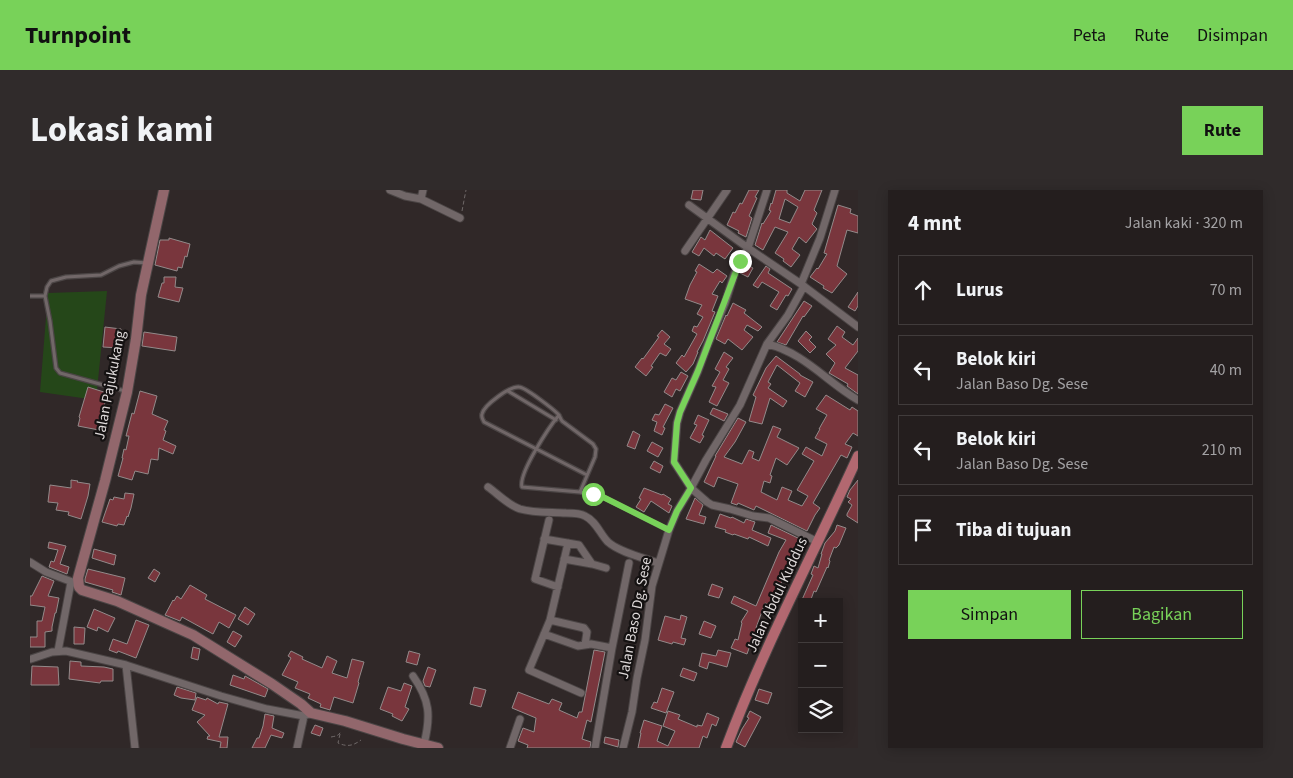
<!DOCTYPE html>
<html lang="id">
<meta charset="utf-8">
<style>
body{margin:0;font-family:"Source Sans 3",sans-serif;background:#302b2b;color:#f1f3f6}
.controls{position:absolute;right:15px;bottom:15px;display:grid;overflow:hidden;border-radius:0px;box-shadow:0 2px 12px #0003}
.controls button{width:45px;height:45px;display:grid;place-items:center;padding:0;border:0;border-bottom:1px solid #413c3c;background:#241e1e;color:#f1f3f6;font:25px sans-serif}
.stop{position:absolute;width:15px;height:15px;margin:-11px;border:4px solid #78d259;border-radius:50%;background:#fff}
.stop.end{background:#78d259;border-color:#fff;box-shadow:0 1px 5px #0008}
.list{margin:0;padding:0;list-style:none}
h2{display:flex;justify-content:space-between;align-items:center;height:65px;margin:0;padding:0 20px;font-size:21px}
h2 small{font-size:16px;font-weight:400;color:#a3a2a4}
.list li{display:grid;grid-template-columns:32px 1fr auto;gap:15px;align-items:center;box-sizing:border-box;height:70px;margin:0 10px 10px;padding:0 10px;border:1px solid #413c3c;border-radius:0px}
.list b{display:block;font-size:19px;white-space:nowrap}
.list p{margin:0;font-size:16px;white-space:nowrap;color:#a3a2a4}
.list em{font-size:16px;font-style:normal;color:#a3a2a4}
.actions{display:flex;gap:10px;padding:15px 20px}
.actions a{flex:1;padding:11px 0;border:1px solid #78d259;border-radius:0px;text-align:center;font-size:18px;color:#78d259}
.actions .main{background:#78d259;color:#111}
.icon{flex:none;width:28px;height:28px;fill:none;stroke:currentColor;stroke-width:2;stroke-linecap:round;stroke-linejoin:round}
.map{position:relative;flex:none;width:828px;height:558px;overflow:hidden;border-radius:0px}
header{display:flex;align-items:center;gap:30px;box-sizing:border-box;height:70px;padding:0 25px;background:#78d259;color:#111}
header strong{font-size:24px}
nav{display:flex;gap:28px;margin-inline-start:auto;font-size:18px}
.intro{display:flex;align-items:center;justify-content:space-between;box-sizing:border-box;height:120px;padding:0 30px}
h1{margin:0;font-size:35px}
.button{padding:12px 22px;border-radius:0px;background:#78d259;color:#111;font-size:18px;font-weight:700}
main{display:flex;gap:30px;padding:0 30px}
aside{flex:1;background:#241e1e;border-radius:0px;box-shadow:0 2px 12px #0003}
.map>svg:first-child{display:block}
</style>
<header>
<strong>Turnpoint</strong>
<nav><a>Peta</a><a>Rute</a><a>Disimpan</a></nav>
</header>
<div class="intro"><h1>Lokasi kami</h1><a class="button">Rute</a></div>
<main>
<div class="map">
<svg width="828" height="558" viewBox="0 0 828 558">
<rect width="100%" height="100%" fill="#302828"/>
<!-- green -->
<path fill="#254719" d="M77,101L66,210L10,202L18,103Z"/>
<!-- building -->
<path fill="#79363d" stroke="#938a8a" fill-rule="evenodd" d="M663,0H673L671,10L661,9Z
M719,0H729L725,7L727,8L719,26L722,28L716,47L708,43L709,41L697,35L703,22L705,23L710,13L712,14Z
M746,0H757V3L770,11L775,0H792L784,20L787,23L782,34L787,39L776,53L769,47L762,59L770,65L761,77L753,71L754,69L745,63L758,42L745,37L733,60L725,55L732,33L733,34L741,21L739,20L741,13L742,14ZM755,9L768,17L760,33L749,29Z
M808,15L821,19L820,23L828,26V43L817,40L807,76L817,84L802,103L793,98L794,96L780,87L787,78L788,79L797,64L794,63Z
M680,40L703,58L695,69L686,63L684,66L674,58L669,66L662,62L671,47L675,50Z
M139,48L160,54L157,67L155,66L152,78L148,77L147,81L125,75L130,50H139Z
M669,74L683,83L687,79L697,86L692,93L690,91L682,104L688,106L682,121L685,122L673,151L667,162H668L663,174L656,182L646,173L652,165L654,167L667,144L662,141L664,136L667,137L673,127L667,124L672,115L655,109L660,95L667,82L665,81Z
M716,74L723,78L718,87L710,83Z
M736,76L740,79L738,83L762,99L758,106L756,105L747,120L740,116L749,102L732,92L728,98L723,95Z
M134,87H146L145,97L153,98L149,112L128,107L132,93H134Z
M828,102V116L825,121L818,117Z
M774,111L782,116L774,127L773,126L756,155L747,152Z
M703,113L716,120L714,123L732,137L728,141L717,135L714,140L723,147L712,160L698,149L695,154L686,149L696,125L697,126Z
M807,136L815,142L812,147L823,155L828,148V161L815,178L828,185V204L817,196L818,194L799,183L805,173L796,164L806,155L798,149Z
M75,137L91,139L89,158L73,157Z
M632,140L640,147L634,154L641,159L636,166L630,163L621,176L623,177L616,186L605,177L612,168L613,169L629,147L627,146Z
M776,141L782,147L779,150L786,157L780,163L768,151Z
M114,142L147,147L145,161L112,156Z
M694,162L703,168L696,177L699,179L693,190L699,193L687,216L679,212L686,197L682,196L690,182L685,179Z
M746,166L770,184V185L783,192L775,207L765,201L770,193L747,175L738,192L741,194L738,198L757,211L753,217L740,208L732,234L719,231L726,207L723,205L736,178Z
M651,182L658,186L650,201L646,199L642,207L634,202L642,188L646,190Z
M58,197L77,203L69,240L48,236L50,228L49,227Z
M110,201L127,206L122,224L138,231L134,240L136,241L133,250L146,256L143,264L129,258L128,270L121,269L118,284L105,281L102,290L88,286L93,268H92L94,259L96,260L99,246H96L102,223L104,224Z
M796,205L820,220L822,217L828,221V246L823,243L815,254L822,257L817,268L811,265L783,313L790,318L785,325L777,341L726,316L724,320L708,313L707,315L701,313L708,294L688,287L684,297L674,292L686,266H685L708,228L716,232L705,252L694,267L712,274L719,260L724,262L722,268L729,271L743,236L751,239L747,247L769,258L757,275L746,268L740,285L742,286L740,293L734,291L731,302L747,310L752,297L762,301L758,310L772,316L778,306L767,300L784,271L772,264L776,257L792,266L797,254L785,248L790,239H789L797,225L786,219Z
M635,214L643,218L633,237L635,238L632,245L624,241L627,232L622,230L625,224L629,225Z
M683,218L698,224L694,231L680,224Z
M668,225L679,230L672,245L674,246L670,253L660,248L667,235L664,234Z
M603,241L610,245L605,259L597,256Z
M622,252L633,258L628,267L617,261Z
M624,271L633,276L630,283L620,278Z
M41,290L48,291L47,292L60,294L58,306L51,329L38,325L39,322L26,320L28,313L18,312L20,295L41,298Z
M828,290V333L817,326V324L822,315L818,312L821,309L817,307L820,300Z
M614,298L632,305L633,304L641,309L638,314L642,316L639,323L621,311L614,322L606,317L611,309L609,308Z
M95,303L104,304L101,318L98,327L97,326L94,335L88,334L87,336L72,332L80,309L83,310L84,307L94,309Z
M665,308L673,315L669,325L676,327L674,334L656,329Z
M690,324L701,328L702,327L714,333L716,329L725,332L722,340L741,348L738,356L719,347L718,349L704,344L703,345L695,342L696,340L685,337Z
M741,335L772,350L757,376L758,377L741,416L735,413L726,438L733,439L732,449L723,447L717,464L701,458L705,449L708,450L712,433L711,432L718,421L701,413L704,406L726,416L749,362L756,350L738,343Z
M807,335L816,338L809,355L806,358L804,357L799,370L800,371L798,378L797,377L786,402L784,401L780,412H771L783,385L781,384L784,376L788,378L792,364H791L795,353L805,341Z
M19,352L36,356L30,374L39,377L37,384L19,377L21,371L24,372L28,360L18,358Z
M64,359L86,365L84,375L62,368Z
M58,379L95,388L91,405L82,402L83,400L55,392V389Z
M124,379L130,383L125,392L118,388Z
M12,386L24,391L18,406L29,408L26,423H25L22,437V441L15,442V457H0V447H7V431H12L15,417L0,415V406H2Z
M682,394L693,398L689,408L678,405Z
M160,395L177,405L175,409L206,425L199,438L189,432L183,444L152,427L150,431L135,425L143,410L144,411L147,406L151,409Z
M215,417L225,424L218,435L208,429Z
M64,419L85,428L78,442L68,437L67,441L57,437Z
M651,425L657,427L651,448L656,449L654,455L643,452L642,454L628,450L635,426L650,430Z
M106,430L119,435L106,468L88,461L87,463L79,460L83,449L97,454Z
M674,431L686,436L681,448L669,444Z
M44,437L55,438L54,454H44Z
M203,441L212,446L205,457L197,452Z
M163,457L170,459L168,470L161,468Z
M564,460L575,462L561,532L557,530L552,549L561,552L560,558H497L498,555L488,551L493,538L504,542L506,528L482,518L488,502L519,514L522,509L532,513L529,520L547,528L549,522H552Z
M688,460L701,463L697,477L679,472L677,479L669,476L672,463L686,466Z
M261,461L273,467L272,469L292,478L297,466L307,471L302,483L317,488L322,469L334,472L328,492L329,493L323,513L304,507L300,520L290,517L291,514L278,508L280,504L265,498L268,492L252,485L261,468L258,466Z
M379,461L390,464L387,475L376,472Z
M40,471L51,472V476L74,477L83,479V491H71L70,493L39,489Z
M2,476L28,477L29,495H1Z
M398,477L406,480L400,497L395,496L393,491Z
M653,478L667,483L664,491L650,486Z
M203,485L214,489L215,486L238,499L235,507L200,495Z
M374,493L382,496L375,517L379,519L372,531L362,526L363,524L350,519L358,497L371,501Z
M147,497L166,503L165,510L151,508L144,505Z
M444,497L456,500L451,517L440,514Z
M632,498L644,502L636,523L621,518L624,512L627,513Z
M729,499L742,503L738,514L725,510Z
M167,507L176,510L177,508L188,514L189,512L198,514L189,547H198L197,558H190L191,552L177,549L178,546H180L167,532L175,525L162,520Z
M638,521L650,525L648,529L667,537V535L672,536L677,523L689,528L686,536L682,534L677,548L673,546L669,558H608L611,543H610L614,530L632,536L627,551L638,556L645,541L633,536Z
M720,521L731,527L715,557L706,552L712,539L719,528L717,527Z
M235,524L244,526L242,538L254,543L252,548L241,545L235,558H222L227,548H229L233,536Z
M285,535L293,538L290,546L281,543Z
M575,547L589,550L588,557L574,553Z"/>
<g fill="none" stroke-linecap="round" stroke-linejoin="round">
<defs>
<path id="lane" d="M0,106H15
M95,201L30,183L26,178L20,131L15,106L17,97L21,91L36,87L71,85L89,76L104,72L117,73
M478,201L526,230
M529,225C519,237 488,284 492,297L550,302L573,307L638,340
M550,302L565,267L566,259L563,254L532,231C530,228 530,226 528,224C523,219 495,197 489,197C480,196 454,215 452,224C451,228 453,229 454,232L557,285"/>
<path id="street" d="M360,0L375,6L391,9L430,28
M391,9L393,0
M659,15L718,58L771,94L828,137
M655,61L697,0
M771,94L790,48L805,0
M774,96L758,125L737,154L710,215L676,270L661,298L677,312L682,315L700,319L723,326L739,328L788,352
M737,154C773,162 797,192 828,210
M458,297C468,304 478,315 490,319C504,323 521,322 536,323C543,323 550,323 555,326C566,331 570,344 578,352C589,362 614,368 628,373
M519,330L505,389L528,397
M514,349L549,355L562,374L576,378
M538,353L520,430L499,480L551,503
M534,369L562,374
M0,372L16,382L45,393
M520,430L554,438L557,442L555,455
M514,444L548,456L561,454L582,458
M28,461L41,392
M1,469L22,462L36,461L96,475
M383,486C400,510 401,526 394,554
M105,558L96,475L191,506L237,519L274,526L281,523
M267,558L274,526
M480,558L490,529
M565,558L582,458L599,373
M593,558L602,522L607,488L615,450L622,396L639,340L647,321L661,298L644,272L647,233L650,222L668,181L678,154L695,113L707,76L718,58L737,0"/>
<path id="secondary" d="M134,0L111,105L106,149L97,202L75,291L48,388L49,397L52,400L87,411L163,445L242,494L271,514L281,523L315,531L373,549L408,558"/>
<path id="primary" d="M696,558C733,458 784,363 828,266"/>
</defs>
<!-- lane casing -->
<use href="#lane" stroke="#4b4545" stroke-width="5.5"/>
<!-- street casing -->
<use href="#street" stroke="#4b4545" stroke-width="9"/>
<!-- secondary casing -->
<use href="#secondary" stroke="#4b4545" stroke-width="12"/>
<!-- primary casing -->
<use href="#primary" stroke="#4b4545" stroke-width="12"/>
<!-- path -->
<path stroke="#6f6868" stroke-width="1" stroke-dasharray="4 2.5" stroke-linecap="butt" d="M432,21L436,0
M310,544L308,553C317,557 323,556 331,550
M301,547C306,546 309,546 311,541"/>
<!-- lane -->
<use href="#lane" stroke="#716768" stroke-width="3"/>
<!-- street -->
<use href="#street" stroke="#716768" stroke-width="7"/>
<!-- secondary -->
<use href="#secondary" stroke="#92676c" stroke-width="10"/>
<!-- primary -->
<use href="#primary" stroke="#b26870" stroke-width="10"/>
</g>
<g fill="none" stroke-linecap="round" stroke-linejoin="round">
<!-- route -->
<path stroke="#78d259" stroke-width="6" d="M563,304L573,307L639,340L647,321L661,298L644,272L647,233L650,222L668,181L710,71"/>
</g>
<g text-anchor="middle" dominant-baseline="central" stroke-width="4.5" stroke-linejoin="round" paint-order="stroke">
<!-- street labels -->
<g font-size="15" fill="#ded9d9" stroke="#151212">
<text transform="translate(80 195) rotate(-79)">Jalan Pajukukang</text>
<text transform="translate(747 405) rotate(-65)">Jalan Abdul Kuddus</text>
<text transform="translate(605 428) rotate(-79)">Jalan Baso Dg. Sese</text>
</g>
</g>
</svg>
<div class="controls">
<button>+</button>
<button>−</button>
<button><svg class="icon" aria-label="layers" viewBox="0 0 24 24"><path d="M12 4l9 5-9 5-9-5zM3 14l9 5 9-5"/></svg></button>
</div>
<div class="stop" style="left:563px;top:304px"></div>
<div class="stop end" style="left:710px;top:71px"></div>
</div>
<aside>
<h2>4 mnt<small>Jalan kaki · 320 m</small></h2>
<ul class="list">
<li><svg class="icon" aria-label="ahead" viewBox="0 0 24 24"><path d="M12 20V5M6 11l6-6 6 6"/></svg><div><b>Lurus</b></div><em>70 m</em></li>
<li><svg class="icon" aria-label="left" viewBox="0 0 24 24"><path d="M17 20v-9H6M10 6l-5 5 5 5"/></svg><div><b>Belok kiri</b><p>Jalan Baso Dg. Sese</p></div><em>40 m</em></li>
<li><svg class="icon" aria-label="left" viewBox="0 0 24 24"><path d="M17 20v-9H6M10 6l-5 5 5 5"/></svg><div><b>Belok kiri</b><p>Jalan Baso Dg. Sese</p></div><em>210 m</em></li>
<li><svg class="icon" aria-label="arrive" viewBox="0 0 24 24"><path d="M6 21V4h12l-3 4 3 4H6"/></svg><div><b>Tiba di tujuan</b></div></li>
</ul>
<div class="actions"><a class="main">Simpan</a><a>Bagikan</a></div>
</aside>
</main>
